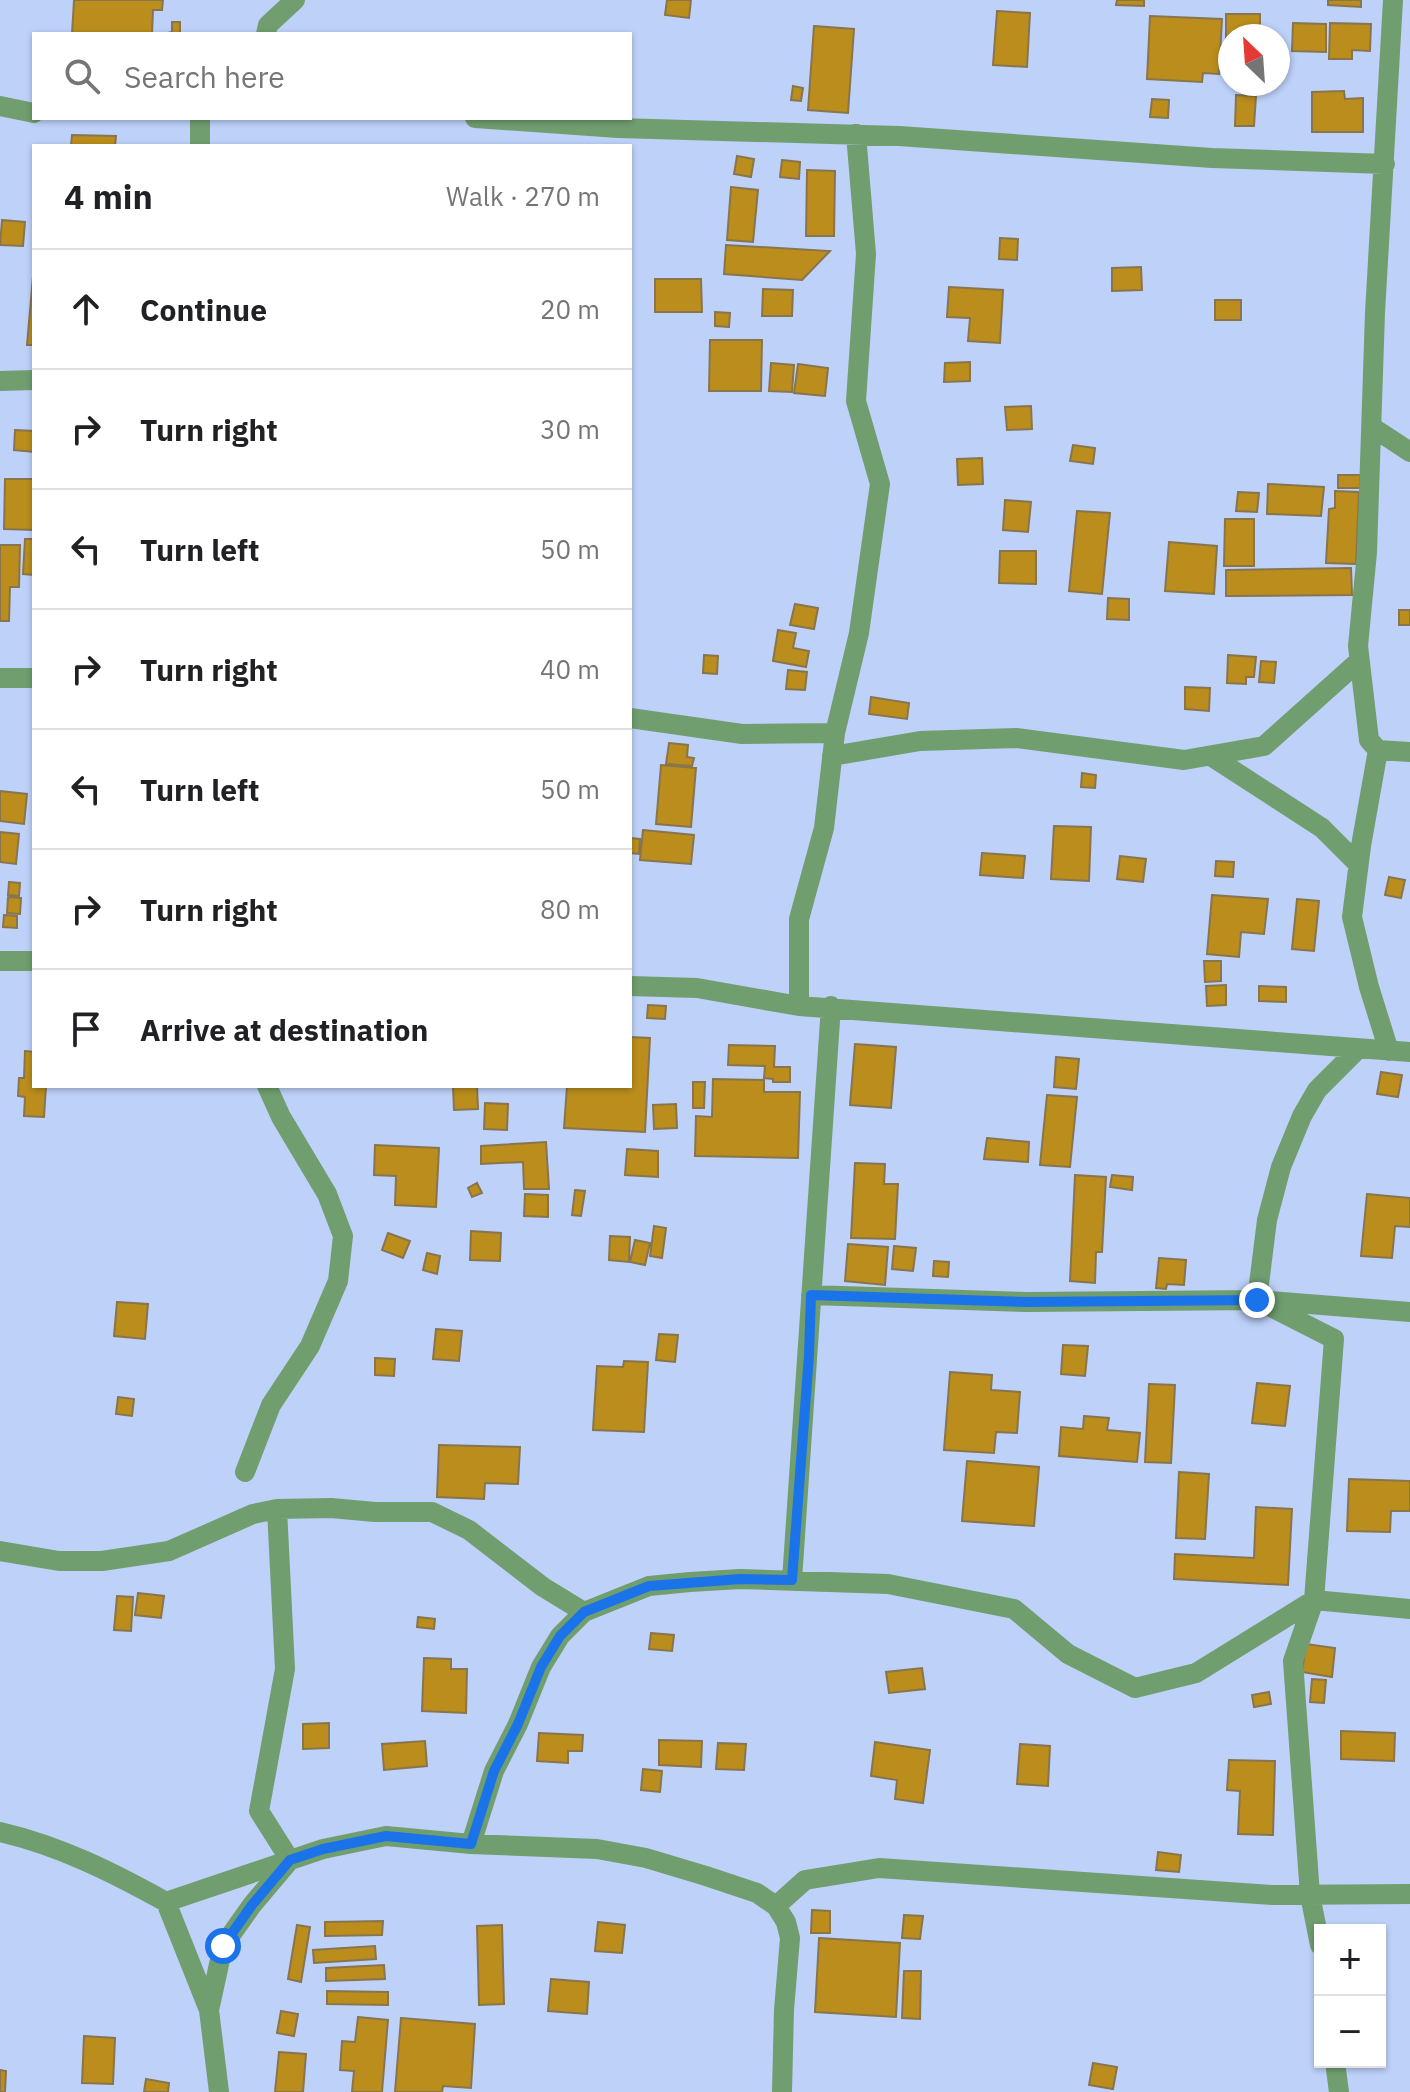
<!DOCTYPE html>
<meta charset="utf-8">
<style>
body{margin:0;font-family:"IBM Plex Sans",sans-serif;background:#f6f6f6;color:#202124}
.controls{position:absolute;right:24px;bottom:24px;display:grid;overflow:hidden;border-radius:0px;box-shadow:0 2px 6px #0004}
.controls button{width:72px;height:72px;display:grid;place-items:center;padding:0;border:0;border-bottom:2px solid #e0e0e0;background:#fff;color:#202124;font:40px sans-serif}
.compass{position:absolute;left:1218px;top:24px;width:72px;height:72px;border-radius:50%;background:#fff;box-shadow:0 2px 6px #0004;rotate:335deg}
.stop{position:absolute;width:24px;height:24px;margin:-18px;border:6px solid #1a73e8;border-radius:50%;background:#fff}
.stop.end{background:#1a73e8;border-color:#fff;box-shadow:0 2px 8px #0008}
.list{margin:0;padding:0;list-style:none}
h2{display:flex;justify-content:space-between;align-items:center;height:104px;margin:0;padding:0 32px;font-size:34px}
h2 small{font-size:26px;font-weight:400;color:#757577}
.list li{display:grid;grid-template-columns:52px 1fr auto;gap:24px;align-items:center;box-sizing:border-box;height:120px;padding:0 32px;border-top:2px solid #e0e0e0}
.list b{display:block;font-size:30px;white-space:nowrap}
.list em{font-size:26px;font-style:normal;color:#757577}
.icon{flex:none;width:44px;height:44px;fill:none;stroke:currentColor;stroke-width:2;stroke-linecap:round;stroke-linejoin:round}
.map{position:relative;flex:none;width:1410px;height:2092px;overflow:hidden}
.search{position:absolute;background:#fff;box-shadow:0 2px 6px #0004;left:32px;top:32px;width:600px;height:88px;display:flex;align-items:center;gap:20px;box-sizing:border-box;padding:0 28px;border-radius:0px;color:#757577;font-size:30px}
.panel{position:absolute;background:#fff;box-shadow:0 2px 6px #0004;left:32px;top:144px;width:600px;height:944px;border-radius:0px}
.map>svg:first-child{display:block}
</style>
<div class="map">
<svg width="1410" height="2092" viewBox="0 0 1410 2092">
<rect width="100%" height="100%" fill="#bdd1f9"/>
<!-- building -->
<path fill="#ba8d1c" stroke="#88754e" stroke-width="2" d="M74,0H163L162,10H153L152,34H72Z
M667,0H691L689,18L665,15Z
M1117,0H1144V6L1116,5Z
M1328,0H1361V7L1328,5Z
M997,11L1030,13L1027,67L993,65Z
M1226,14H1260V36L1226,38Z
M1150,16L1222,19L1219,74L1203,73L1202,82L1147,79Z
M172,22H180V34H163L172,32Z
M1293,23L1326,24V52L1292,51Z
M1330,23L1371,24L1370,51L1352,50V59H1329Z
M814,26L854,29L848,113L808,110Z
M793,86L803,88L801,101L791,100Z
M1344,91L1345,99L1363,98V132H1312V92Z
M1236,95L1256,96L1254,126H1235Z
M1152,99L1169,100L1168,118L1150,117Z
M72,135L116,136L115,146H71Z
M737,156L754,159L751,177L734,174Z
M782,160L800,162L799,179L780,177Z
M807,170L835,171L834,236H806Z
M731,187L758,190L753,242L727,240Z
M2,220L25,222L23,246L0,245Z
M1000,238L1018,239L1017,260L999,259Z
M726,245L830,251L802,280L724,274Z
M34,265V345H27Z
M1141,267L1142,290L1112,291V268Z
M655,279H701L702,312H655Z
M949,287L1003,290L1000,343L968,341L970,318L947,317Z
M763,289L793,290L792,316H762Z
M1215,300H1241V320H1215Z
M715,312L730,313L729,327L715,326Z
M710,340H762L761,391H709Z
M970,362V381L944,382L945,363Z
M771,363L794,365L792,392L769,391Z
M798,364L828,368L825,396L794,393Z
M1031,406L1032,429L1007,430L1005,407Z
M15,430L34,431V452L14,450Z
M1073,445L1095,448L1093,464L1070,461Z
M982,458L983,484L958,485L957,459Z
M1338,475H1360V488H1338Z
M5,479H34V530L4,529Z
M1268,484L1324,487L1321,516L1267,514Z
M1335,491L1359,492L1356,564L1326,563L1329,509L1335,508Z
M1238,492L1259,493L1257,512L1236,511Z
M1005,500L1031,502L1028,532L1003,530Z
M1077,511L1110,513L1102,594L1069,591Z
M1225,519H1254V566H1224Z
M25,539H34V575L23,574Z
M1169,542L1217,546L1214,594L1165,591Z
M0,545H20L19,587H10L9,621H0Z
M1000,551H1036V584L999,583Z
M1351,568L1352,595L1226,596V570Z
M1108,598L1129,599V620L1107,619Z
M795,604L818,608L814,629L790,625Z
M1399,610H1410V625H1399Z
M778,630L796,633L793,648L809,651L806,667L773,661Z
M704,655L718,656L717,674L703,673Z
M1228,655L1256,657L1254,677H1246V684L1227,683Z
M1261,661L1276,662L1274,683L1259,682Z
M788,670L807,672L805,690L786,689Z
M1185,687L1210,688L1209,711L1185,709Z
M871,697L909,703L907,719L869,714Z
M669,743L688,745L687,757L694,758L692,766L666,764Z
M661,765L696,768L691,827L656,824Z
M1082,773L1096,775L1095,788L1081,787Z
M0,791L27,794L24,824L0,821Z
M1054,826L1091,827L1089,881L1051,879Z
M643,830L694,835L691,864L640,860Z
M0,832L19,834L16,864L0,862Z
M630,838L640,839L639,854L630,853Z
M982,853L1025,856L1023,878L980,875Z
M1120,856L1146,859L1143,882L1117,879Z
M1216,861L1234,862L1233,877L1215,876Z
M1389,877L1405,880L1401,898L1385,895Z
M9,882L20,883L19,896L8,895Z
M1212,895L1268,899L1264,934L1241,932L1239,957L1207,954Z
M8,897L21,898L20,914L7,913Z
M1297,899L1319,901L1314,951L1292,949Z
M4,915L17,916V928L3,927Z
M1204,961H1221V981L1205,982Z
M1226,985V1005L1207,1006L1206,986Z
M1259,986L1286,987V1002L1259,1001Z
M648,1005L666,1006L665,1019L647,1018Z
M630,1037L650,1038L645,1132L564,1128L567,1086H630Z
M855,1044L896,1047L891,1108L850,1105Z
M729,1045L775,1046L774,1067H790V1082H773V1079L764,1078L765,1066L728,1065Z
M25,1051L34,1052V1086H46L44,1117L24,1116L25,1097L18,1096L19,1078H24Z
M1056,1057L1079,1059L1076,1089L1054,1087Z
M1381,1072L1402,1075L1398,1097L1377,1094Z
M713,1079L764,1080V1092H800L798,1158L695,1156L696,1116L712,1117Z
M693,1082H705L704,1108H693Z
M453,1086H477L478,1109L454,1110Z
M1047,1095L1077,1097L1070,1167L1040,1165Z
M485,1103L508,1104L507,1130L484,1129Z
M676,1104L677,1128L654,1129L653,1105Z
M987,1138L1029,1142L1028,1162L984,1159Z
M546,1142L549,1189H524L523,1162L481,1164V1146Z
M375,1145L439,1148L436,1207L395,1205L396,1176L374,1175Z
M627,1149L658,1151V1177L625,1175Z
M855,1163L885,1164L884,1184H898L895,1239L851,1238Z
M1075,1175L1106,1177L1102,1252H1096L1095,1283L1070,1281Z
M1112,1175L1133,1177L1132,1190L1110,1187Z
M477,1183L482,1193L472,1197L468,1188Z
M575,1190L585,1191L581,1216L572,1215Z
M525,1194L548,1195V1217L524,1216Z
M1367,1194L1410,1198V1227L1395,1226L1392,1258L1361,1256Z
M654,1226L666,1228L662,1258L650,1256Z
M471,1231L501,1233L500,1261L470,1260Z
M388,1233L410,1241L403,1258L382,1250Z
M610,1236L630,1237L629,1262L609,1260Z
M635,1240L650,1243L645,1265L630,1262Z
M848,1244L888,1247L885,1285L845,1281Z
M894,1246L916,1248L913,1271L892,1269Z
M427,1253L440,1256L437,1274L423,1270Z
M1159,1258L1186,1260L1184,1285L1167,1284L1166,1289L1156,1288Z
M934,1261L949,1262L948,1277L933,1276Z
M117,1302L148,1304L145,1339L114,1336Z
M436,1329L462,1331L459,1361L433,1359Z
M659,1334L678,1335L675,1362L656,1360Z
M1063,1345L1088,1346L1085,1376L1061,1374Z
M375,1358L395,1359L394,1376L375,1375Z
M624,1361L648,1362L644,1432L593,1430L597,1366L623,1367Z
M950,1372L992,1375L991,1390L1020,1392L1017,1433L996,1432L994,1453L944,1450Z
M1257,1383L1290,1386L1285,1426L1252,1423Z
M1149,1384L1175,1385L1171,1463L1145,1462Z
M118,1397L134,1399L132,1416L116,1414Z
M1084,1416L1109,1418L1107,1430L1140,1433L1137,1462L1059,1456L1061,1427L1083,1429Z
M439,1445L520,1447L518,1484L485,1483L484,1499L437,1497Z
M967,1461L1039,1467L1034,1526L962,1521Z
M1179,1472L1209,1474L1205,1539L1176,1538Z
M1349,1479L1410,1481V1511H1391L1390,1532L1347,1531Z
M1256,1507L1292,1509L1288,1585L1174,1579L1175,1554L1254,1558Z
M138,1593L164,1596L161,1618L135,1615Z
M117,1596L133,1597L131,1631L114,1630Z
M418,1617L435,1619L434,1629L417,1627Z
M651,1633L674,1635L672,1651L649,1649Z
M1306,1644L1335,1648L1332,1677L1302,1672Z
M424,1658L451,1659V1669H467L466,1713L422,1711Z
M922,1668L925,1689L889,1693L886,1672Z
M1312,1679L1326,1680L1324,1703L1310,1702Z
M1269,1692L1271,1704L1254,1707L1252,1695Z
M329,1723V1748L303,1749V1724Z
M1341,1731L1395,1733L1394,1761L1341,1759Z
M539,1733L583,1735L582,1751H568V1763L537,1761Z
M659,1740L702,1741L701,1767L659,1765Z
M425,1741L427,1766L384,1770L382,1744Z
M875,1742L930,1750L923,1803L895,1799L897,1780L871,1776Z
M718,1743L746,1744L744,1770L716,1769Z
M1020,1744L1050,1746L1048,1786L1017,1784Z
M1229,1760L1275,1761L1273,1835L1238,1834L1240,1791L1227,1790Z
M643,1769L662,1771L660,1792L641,1790Z
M1158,1852L1181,1855L1179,1872L1156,1870Z
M812,1910L830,1911V1933H811Z
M904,1915L923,1916L920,1939L902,1938Z
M383,1921L382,1935L325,1936V1922Z
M598,1922L625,1925L622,1953L595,1951Z
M297,1925L310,1927L301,1982L288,1979Z
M502,1925L504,2004L479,2005L477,1926Z
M819,1938L900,1943L896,2017L815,2012Z
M375,1946L376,1959L314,1963L313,1950Z
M384,1965L385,1979L326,1981V1968Z
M904,1971H921L920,2019L902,2018Z
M551,1979L589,1982L587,2014L548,2011Z
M327,1991L388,1992V2005L327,2004Z
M281,2011L298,2014L294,2036L277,2033Z
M358,2017L388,2020L382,2092H352L354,2071L340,2070L342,2041L355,2042Z
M401,2018L475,2024L471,2088L443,2086L442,2092H395Z
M84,2036L115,2038L113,2084L82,2083Z
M279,2052L306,2054L303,2092H275Z
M1093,2063L1117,2067L1113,2089L1089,2085Z
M0,2070L6,2071L5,2092H0Z
M146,2079L169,2083L168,2092H144Z"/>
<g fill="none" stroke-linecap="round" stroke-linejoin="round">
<!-- street -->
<path stroke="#709e6f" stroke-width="20" d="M1393,0L1375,313L1367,552L1358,646L1369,740L1378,750L1410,752
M266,34L268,25L295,0
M0,106L34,113
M200,118V146
M475,118L618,128L899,136L1212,158L1385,164
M0,381L34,380
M1372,427L1410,452
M0,678H34
M630,718L742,734L835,733
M1378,750L1361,846L1352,917L1369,987L1389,1051
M832,756L920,741L1016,738L1184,760L1264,746L1359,661
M1211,756L1322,828L1358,864
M0,961H34
M630,986L697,988L799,1006L1410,1052
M799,1006V919L824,828L835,733L859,633L880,484L856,401L866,254L856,134
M811,1295L1027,1302L1257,1300L1410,1312
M245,1472L271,1405L310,1346L338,1281L343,1236L327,1194L281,1117L267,1086
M0,1551L59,1561H102L169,1551L253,1514L277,1509L331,1508L375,1512H432L469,1530L543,1587L584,1612L649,1586L690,1582L740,1579L888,1584L1014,1609L1068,1654L1135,1688L1196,1673L1314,1600L1410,1609
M792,1580L831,1006
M0,1832C60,1846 112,1872 166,1902L209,2010L219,2092
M471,1844L494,1771L518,1724L541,1667L560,1636L584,1612
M166,1902L323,1849L386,1836L471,1844L597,1849L646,1858L706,1876L757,1893L776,1906L786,1922L790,1938L784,2010L782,2092
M776,1906L805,1880L879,1868L1273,1895L1410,1894
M1320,1945L1310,1895L1293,1661L1314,1600L1334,1339L1257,1300L1267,1220L1281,1167L1302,1116L1317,1090L1357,1050
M209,2010L223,1946L252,1905L290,1860L259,1811L285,1669L277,1509
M1335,2062L1339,2092"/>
</g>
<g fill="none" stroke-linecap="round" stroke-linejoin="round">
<!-- route -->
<path stroke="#1a73e8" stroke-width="10" d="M223,1946L252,1905L290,1860L323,1849L386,1836L471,1844L494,1771L518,1724L541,1667L560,1636L584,1612L649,1586L740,1579L792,1580L809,1355L811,1295L1027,1302L1257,1300"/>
</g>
</svg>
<div class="controls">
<button>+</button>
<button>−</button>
</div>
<svg class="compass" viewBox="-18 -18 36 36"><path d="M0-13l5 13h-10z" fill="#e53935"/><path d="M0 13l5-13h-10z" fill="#757577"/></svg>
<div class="stop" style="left:223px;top:1946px"></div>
<div class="stop end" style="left:1257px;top:1300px"></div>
<div class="search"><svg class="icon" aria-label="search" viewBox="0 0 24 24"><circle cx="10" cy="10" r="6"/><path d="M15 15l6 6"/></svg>Search here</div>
<section class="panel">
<h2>4 min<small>Walk · 270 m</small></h2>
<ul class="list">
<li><svg class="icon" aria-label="ahead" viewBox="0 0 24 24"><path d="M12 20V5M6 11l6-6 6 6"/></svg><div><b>Continue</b></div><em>20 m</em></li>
<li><svg class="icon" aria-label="right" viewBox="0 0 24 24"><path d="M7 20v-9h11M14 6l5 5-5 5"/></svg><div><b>Turn right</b></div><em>30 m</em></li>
<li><svg class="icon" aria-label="left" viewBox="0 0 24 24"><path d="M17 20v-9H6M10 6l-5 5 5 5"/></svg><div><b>Turn left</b></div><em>50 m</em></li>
<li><svg class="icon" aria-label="right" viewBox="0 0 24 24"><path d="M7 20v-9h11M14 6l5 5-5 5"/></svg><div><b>Turn right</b></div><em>40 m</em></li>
<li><svg class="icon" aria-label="left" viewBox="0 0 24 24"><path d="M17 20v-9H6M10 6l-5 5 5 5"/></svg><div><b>Turn left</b></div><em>50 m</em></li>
<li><svg class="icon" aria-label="right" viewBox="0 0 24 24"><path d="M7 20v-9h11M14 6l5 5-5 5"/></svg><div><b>Turn right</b></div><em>80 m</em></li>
<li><svg class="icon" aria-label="arrive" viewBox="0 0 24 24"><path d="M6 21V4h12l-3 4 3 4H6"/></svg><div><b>Arrive at destination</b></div></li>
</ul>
</section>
</div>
